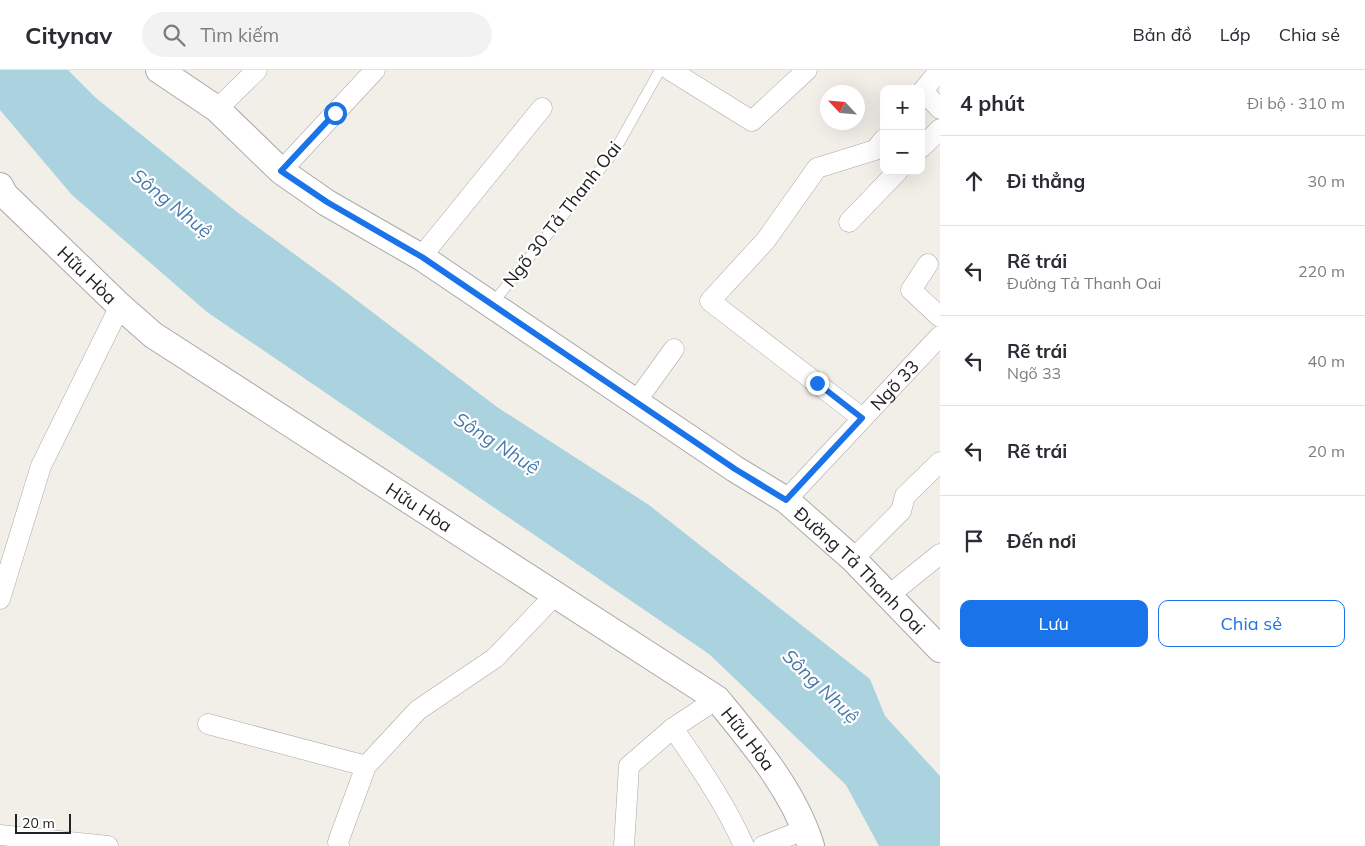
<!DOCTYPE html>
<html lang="vi">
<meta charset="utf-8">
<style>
body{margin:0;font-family:Mulish,sans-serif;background:#f2f2f3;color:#2b2b33}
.controls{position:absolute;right:15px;top:15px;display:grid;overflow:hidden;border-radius:10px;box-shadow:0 5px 20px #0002}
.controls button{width:45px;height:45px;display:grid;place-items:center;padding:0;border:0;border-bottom:1px solid #e1e1e2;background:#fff;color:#2b2b33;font:25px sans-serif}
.compass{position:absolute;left:820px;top:15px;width:45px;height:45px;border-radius:50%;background:#fff;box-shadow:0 5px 20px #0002;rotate:296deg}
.scale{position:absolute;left:15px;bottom:12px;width:56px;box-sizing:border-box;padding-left:5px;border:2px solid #222;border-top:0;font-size:14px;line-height:18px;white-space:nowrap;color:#222;-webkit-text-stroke:4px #fff;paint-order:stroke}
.stop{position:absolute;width:15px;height:15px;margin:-11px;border:4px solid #1a73e8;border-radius:50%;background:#fff}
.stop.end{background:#1a73e8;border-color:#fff;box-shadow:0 1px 5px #0008}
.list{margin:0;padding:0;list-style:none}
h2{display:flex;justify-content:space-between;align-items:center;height:65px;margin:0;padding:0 20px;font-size:21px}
h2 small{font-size:16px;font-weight:400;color:#7c7c81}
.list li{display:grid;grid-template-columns:32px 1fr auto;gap:15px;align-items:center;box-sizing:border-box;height:90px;padding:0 20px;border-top:1px solid #e1e1e2}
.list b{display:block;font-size:19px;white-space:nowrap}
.list p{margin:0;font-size:16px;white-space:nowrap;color:#7c7c81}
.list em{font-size:16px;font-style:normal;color:#7c7c81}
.actions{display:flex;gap:10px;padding:15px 20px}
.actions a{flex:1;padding:11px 0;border:1px solid #1a73e8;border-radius:10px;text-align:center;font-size:18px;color:#1a73e8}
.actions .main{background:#1a73e8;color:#fff}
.icon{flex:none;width:28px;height:28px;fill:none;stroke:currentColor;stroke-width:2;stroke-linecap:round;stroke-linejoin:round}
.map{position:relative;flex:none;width:940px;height:776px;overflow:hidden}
header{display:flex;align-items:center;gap:30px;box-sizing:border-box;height:70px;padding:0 25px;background:#fff;border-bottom:1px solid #e1e1e2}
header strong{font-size:24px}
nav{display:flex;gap:28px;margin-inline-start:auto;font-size:18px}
.search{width:350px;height:45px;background:#f2f2f3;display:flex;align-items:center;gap:12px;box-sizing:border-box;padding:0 18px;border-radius:28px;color:#7c7c81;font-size:19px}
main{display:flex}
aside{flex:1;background:#fff}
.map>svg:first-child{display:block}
</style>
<header>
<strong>Citynav</strong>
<div class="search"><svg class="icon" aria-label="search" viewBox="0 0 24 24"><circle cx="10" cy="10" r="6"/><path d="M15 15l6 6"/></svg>Tìm kiếm</div>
<nav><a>Bản đồ</a><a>Lớp</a><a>Chia sẻ</a></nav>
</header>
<main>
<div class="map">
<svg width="940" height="776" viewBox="0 0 940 776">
<rect width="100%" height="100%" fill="#f2efe9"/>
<!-- water -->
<path fill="#aad3df" d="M0,0H68L96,28L237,142L338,216L497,337L649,435L870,609L885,646L940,706V776H879L846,715L709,584L207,242L72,125L0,40Z"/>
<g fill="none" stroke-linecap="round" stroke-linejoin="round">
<defs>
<path id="service" d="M492,234L614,82L660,0"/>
<g id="minor">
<path d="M670,0L752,51L807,0"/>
<path d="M923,21L940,39"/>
<path d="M921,23L935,6"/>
<path d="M217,39L257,0"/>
<path d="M921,78L940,59"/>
<path d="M281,101L375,0"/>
<path d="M849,152L898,101"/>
<path d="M421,187L542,38"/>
<path d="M928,194L911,220L940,247"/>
<path d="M635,333L674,279"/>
<path d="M862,348L710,231L766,170L817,98L875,80L884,69"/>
<path id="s1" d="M786,430L940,266"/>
<path d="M853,489L901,441L905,426L940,392"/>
<path d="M888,526L940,484"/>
<path d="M0,529L41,396L120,236"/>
<path d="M208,654L366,696"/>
<path d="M673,658C699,696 725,733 744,776"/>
<path d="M0,765L108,776"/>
<path d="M339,776L338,772L366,696L418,640L495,588L555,525"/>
<path d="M624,776L629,696L673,658L717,629"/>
<path d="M763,776L806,759"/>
</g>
<g id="tertiary">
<path id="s2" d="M159,0L217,39L281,101L327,133L421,187L735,399L786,430L853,489L940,579"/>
<path id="s3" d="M0,116L5,125L120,236L153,265L717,629C753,673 794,721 811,776"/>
</g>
</defs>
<!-- service casing -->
<use href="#service" stroke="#a9a9a9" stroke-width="11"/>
<!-- minor casing -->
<use href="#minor" stroke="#a9a9a9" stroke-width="21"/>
<!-- tertiary casing -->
<use href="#tertiary" stroke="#a9a9a9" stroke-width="28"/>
<!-- service -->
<use href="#service" stroke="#fff" stroke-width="10"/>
<!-- minor -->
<use href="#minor" stroke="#fff" stroke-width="20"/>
<!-- tertiary -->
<use href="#tertiary" stroke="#fff" stroke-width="26"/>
</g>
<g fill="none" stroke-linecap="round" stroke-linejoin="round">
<!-- route -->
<path stroke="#1a73e8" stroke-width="6" d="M335,43L281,101L327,132L422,187L735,399L786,430L862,348L817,313"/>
</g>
<g text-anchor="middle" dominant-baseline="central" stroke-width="4.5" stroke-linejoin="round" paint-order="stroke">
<!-- street labels -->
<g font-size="18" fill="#222" stroke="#fff">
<text transform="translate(562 144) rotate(-52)">Ngõ 30 Tả Thanh Oai</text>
<text stroke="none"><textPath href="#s3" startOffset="125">Hữu Hòa</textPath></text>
<text stroke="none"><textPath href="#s1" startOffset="158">Ngõ 33</textPath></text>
<text stroke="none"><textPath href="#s3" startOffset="531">Hữu Hòa</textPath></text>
<text stroke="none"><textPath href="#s2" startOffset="864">Đường Tả Thanh Oai</textPath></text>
<text stroke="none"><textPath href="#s3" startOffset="936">Hữu Hòa</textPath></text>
</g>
<!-- water labels -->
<g font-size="19" font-style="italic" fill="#4a7aab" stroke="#fff">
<text transform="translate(172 133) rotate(39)">Sông Nhuệ</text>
<text transform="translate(497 373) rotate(33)">Sông Nhuệ</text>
<text transform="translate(821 616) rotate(44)">Sông Nhuệ</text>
</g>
</g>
</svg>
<div class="controls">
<button>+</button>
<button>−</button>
</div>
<svg class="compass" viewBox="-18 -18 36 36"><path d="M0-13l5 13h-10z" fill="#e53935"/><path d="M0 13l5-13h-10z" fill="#7c7c81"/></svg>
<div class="scale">20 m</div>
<div class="stop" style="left:335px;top:43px"></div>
<div class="stop end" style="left:817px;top:313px"></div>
</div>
<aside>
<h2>4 phút<small>Đi bộ · 310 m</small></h2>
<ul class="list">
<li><svg class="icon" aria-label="ahead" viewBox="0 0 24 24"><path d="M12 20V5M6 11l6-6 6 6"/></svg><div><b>Đi thẳng</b></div><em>30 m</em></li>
<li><svg class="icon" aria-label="left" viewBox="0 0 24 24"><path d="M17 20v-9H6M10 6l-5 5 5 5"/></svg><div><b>Rẽ trái</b><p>Đường Tả Thanh Oai</p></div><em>220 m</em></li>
<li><svg class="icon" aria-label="left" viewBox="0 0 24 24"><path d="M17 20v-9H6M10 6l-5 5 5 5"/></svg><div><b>Rẽ trái</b><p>Ngõ 33</p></div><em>40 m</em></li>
<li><svg class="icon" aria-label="left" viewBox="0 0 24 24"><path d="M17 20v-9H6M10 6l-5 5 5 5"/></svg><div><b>Rẽ trái</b></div><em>20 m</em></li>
<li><svg class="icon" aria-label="arrive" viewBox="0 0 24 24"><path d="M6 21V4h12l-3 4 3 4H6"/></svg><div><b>Đến nơi</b></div></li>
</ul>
<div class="actions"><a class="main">Lưu</a><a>Chia sẻ</a></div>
</aside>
</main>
